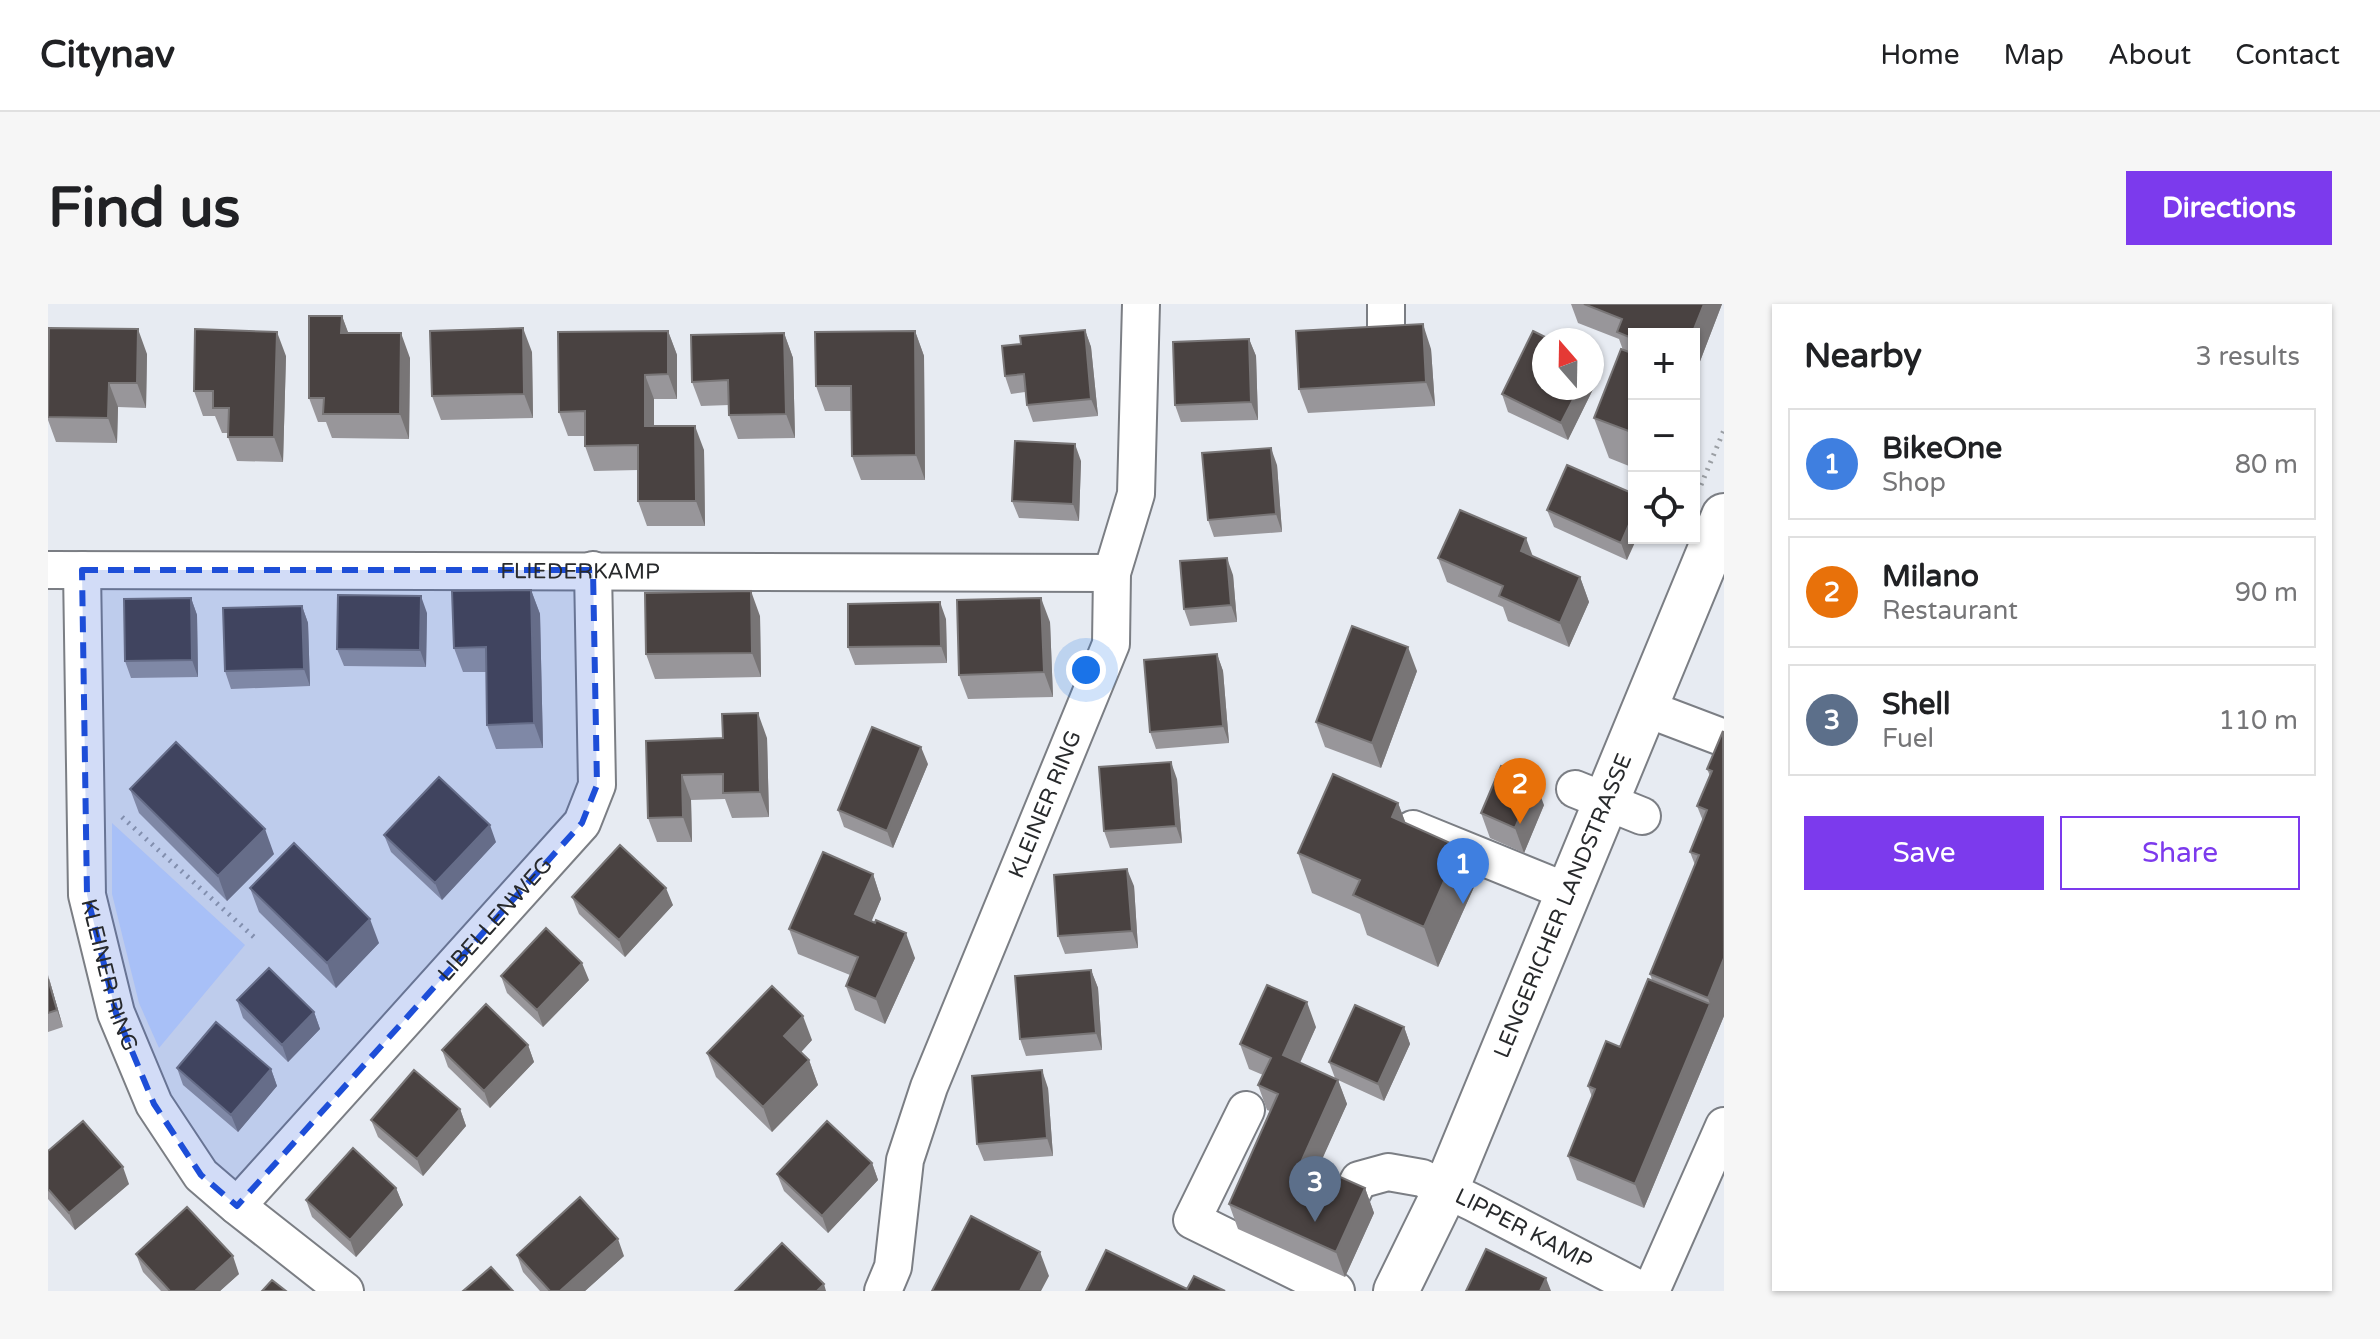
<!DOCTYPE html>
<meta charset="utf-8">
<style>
body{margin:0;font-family:"Varela Round",sans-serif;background:#f6f6f6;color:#202124}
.controls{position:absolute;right:24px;top:24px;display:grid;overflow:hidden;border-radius:0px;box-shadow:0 2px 6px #0004}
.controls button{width:72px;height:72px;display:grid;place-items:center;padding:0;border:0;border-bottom:2px solid #e0e0e0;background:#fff;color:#202124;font:40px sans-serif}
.compass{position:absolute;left:1484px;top:24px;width:72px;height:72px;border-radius:50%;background:#fff;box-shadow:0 2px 6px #0004;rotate:340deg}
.you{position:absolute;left:1038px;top:366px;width:28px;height:28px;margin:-20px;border:6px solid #fff;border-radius:50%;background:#1a73e8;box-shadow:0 0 0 12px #1a73e833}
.badge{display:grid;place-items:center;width:52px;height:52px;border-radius:50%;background:#7c3aed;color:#fff;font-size:26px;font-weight:700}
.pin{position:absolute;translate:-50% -66px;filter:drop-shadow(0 2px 4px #0008)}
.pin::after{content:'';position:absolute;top:42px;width:28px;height:24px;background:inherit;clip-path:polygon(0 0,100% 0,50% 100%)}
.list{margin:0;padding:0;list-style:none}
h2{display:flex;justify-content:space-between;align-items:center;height:104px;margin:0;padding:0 32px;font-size:34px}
h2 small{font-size:26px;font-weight:400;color:#757577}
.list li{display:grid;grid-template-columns:52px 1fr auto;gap:24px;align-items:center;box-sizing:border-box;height:112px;margin:0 16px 16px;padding:0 16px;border:2px solid #e0e0e0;border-radius:0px}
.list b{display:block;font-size:30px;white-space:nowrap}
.list p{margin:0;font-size:26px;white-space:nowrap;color:#757577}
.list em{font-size:26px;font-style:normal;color:#757577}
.actions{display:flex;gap:16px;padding:24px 32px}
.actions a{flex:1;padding:18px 0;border:2px solid #7c3aed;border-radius:0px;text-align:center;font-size:28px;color:#7c3aed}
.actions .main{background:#7c3aed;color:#fff}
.icon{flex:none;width:44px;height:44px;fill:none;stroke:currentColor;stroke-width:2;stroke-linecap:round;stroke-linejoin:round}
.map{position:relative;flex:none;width:1676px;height:987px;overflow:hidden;border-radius:0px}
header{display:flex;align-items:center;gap:48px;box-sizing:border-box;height:112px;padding:0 40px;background:#fff;border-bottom:2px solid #e0e0e0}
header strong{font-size:38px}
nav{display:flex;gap:44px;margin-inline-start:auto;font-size:28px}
.intro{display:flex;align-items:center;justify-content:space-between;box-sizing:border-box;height:192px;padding:0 48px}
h1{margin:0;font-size:56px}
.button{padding:20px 36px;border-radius:0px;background:#7c3aed;color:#fff;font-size:28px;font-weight:700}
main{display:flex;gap:48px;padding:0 48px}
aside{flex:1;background:#fff;border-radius:0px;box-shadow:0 2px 6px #0004}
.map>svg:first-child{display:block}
</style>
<header>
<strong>Citynav</strong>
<nav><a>Home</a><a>Map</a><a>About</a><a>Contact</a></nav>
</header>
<div class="intro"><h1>Find us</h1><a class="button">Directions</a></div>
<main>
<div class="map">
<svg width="1676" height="987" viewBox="0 0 1676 987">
<rect width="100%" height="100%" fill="#e7ebf2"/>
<!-- green -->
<path fill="#cbdcff" d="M64,519L197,641L111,744L91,699L64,590Z"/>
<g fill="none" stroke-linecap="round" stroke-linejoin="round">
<defs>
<g id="minor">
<path d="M1338,25V0"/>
<path id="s1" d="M0,266L1064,269"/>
<path id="s2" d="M34,266L39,591L68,709L106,800L153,871L189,902L297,987"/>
<path d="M1597,404L1676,434"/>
<path d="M1527,485L1594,512"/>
<path d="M1365,525L1520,588"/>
<path d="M1198,806L1144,916L1288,987"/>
<path id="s3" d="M1300,897L1311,876L1340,868L1374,874L1426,899L1595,987"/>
<path id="s4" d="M189,902L534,519L549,481L545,266"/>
<path id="s5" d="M835,987L845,963L857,856L881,783L1063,340L1064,269L1088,190L1093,0"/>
<path d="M1603,987L1676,822"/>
</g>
<g id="major">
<path id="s6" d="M1348,987L1398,885L1676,212"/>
</g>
</defs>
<!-- minor casing -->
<use href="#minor" stroke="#7b7e84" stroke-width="40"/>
<!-- major casing -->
<use href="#major" stroke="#7b7e84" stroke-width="48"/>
<!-- path -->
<path stroke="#9b9fa4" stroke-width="5" stroke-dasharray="2 6" stroke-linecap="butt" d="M1653,181L1676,126
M74,513L207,634"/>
<!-- minor -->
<use href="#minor" stroke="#fff" stroke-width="36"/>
<!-- major -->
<use href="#major" stroke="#fff" stroke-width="44"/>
</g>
<!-- wall -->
<path fill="#98969a" d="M1523,0H1674L1646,73V30H1586V164L1561,154L1546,114L1575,46L1571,35L1530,19Z
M294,12L300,29L362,54L361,135L284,134L278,118H270L261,94Z
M1,24L99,50L98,104L70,103L69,139L8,138L0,116Z
M1037,26L1043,43L1050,112L985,118L979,101L977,88L963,90L957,72L973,40Z
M620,27L629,51V95H606V122L656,146L657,222H599L590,197V166L546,167L537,142V132H520L511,108Z
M867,27L876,52L877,176H813L804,152L803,107H777L768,82Z
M736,29L745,54L747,134L690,135L681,111V101L653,102L644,78Z
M1201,35L1208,52L1210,116L1133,118L1127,101Z
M1383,45L1387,102L1260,109L1251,85Z
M484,48L485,114L393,116L384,92Z
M238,52L235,158L189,157L180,133V129H174L167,112H155L146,87Z
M1551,73L1520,136L1460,108L1454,90Z
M1033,157L1031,217L971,214L964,197Z
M1229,161L1234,228L1166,233L1160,216Z
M1586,190L1579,256L1506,223L1499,206Z
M1485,253L1532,273L1541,298L1521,343L1460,317L1455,303L1399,278L1390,254Z
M1185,271L1189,318L1142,322L1136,305Z
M483,286L492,310L495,444L448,445L439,421L438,368H415L406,344Z
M143,294L149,311L150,373L83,374L77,357Z
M254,302L260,319L262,382L183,385L177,367Z
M379,309L378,363L296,362L289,345Z
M712,312L713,373L607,375L598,350Z
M898,315L899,359L807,361L800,343Z
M1002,318L1005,393L920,395L911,371Z
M1169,350L1175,367L1181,439L1108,445L1102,428Z
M1369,367L1333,464L1277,443L1268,418Z
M1676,427V712L1596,904L1529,876L1520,852L1544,793L1540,782L1572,743L1604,676L1602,670L1647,561L1642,548L1655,517L1649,502L1662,472L1659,465Z
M719,434L721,513L684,514L677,495L643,496L644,538H609L600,514L598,437Z
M880,460L845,544L796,523L790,506Z
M1129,475L1134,539L1062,544L1056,527Z
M82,485L226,550L179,597L91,509Z
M1350,499L1358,520L1426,583L1390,663L1319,631L1312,610L1264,589L1250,549Z
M1496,501L1476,549L1442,534L1433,509Z
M336,531L448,538L394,596L343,548Z
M825,570L833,595L823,617L867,654L837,720L807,706L798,682L802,671L750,650L741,625Z
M1086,582L1090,644L1017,650L1010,632Z
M202,584L331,639L288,684L211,608Z
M524,593L625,601L577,653L531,610Z
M1043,666L1050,684L1054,746L978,752L972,735Z
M0,671L15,723L0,728Z
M453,672L541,676L495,723L459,689Z
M189,696L266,708L272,725L240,758L195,714Z
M1268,723L1252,759L1287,774L1281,758L1356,723L1362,740L1336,797L1290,776L1299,800L1270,863L1317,884L1326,909L1297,973L1190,925L1181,900L1222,807L1219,806L1210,781L1215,771L1201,765L1192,740Z
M764,736L753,748L761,756L770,781L724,828L668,773L659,749Z
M480,741L486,758L442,804L400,763L394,746Z
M129,764L223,765L229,782L190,828L135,781Z
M1000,784L1005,852L936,857L929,840Z
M412,805L418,822L375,872L330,833L323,816Z
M0,847L81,880L27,926L0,895Z
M824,859L830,876L780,929L736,887L729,870Z
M348,884L355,901L308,953L264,913L258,896Z
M88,950L191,970L172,987H113L95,968Z
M469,951L576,952L537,987H492L475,968Z"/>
<!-- shaded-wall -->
<path fill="#787576" d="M1656,0H1674L1646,73V30H1644Z
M294,12L303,36L293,29Z
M1375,20L1383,45L1387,102L1378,78Z
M475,24L484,48L485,114L476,90Z
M90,25L99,50L98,104L89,79Z
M1037,26L1043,43L1050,112L1043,95Z
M620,27L629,51V95L620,70Z
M867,27L876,52L877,176L868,151Z
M229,28L238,52L235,158L226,133Z
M353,29L362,54L361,135L352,110Z
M736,29L745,54L747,134L738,110Z
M1201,35L1208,52L1210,116L1203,98Z
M1545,56L1551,73L1520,136L1513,119L1531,84H1544Z
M597,71L606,95V147L597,122Z
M61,79L70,103L69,139L60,114Z
M647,122L656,146L657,222L648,197Z
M1027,140L1033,157L1031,217L1025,200Z
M1223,144L1229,161L1234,228L1228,210Z
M1586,209V234H1589L1579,256L1573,239Z
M1478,234L1487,258L1473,247Z
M1179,254L1185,271L1189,318L1183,301Z
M1532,273L1541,298L1521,343L1512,319Z
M483,286L492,310L495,444L486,419Z
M703,287L712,312L713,373L704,349Z
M373,292L379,309L378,363L372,346Z
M143,294L149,311L150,373L144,356Z
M993,294L1002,318L1005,393L996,368Z
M892,298L898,315L899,359L893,342Z
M254,302L260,319L262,382L256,365Z
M1360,343L1369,367L1333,464L1324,439Z
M1169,350L1175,367L1181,439L1175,422Z
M710,409L719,434L721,513L712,488Z
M873,443L880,460L845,544L839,527Z
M1123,458L1129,475L1134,539L1128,522Z
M634,471L643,496L644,538L635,513Z
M1487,477L1496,501L1476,549L1467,524Z
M1350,499L1365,539L1344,513Z
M442,521L448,538L394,596L387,579Z
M217,525L226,550L179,597L170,572Z
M1411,543L1426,583L1390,663L1376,623Z
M1079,565L1086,582L1090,644L1084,627Z
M825,570L833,595L816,635L807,610Z
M618,584L625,601L577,653L571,636Z
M322,615L331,639L288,684L279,659Z
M858,629L867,654L837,720L828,695Z
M1676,654V712L1596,904L1587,880L1662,700L1660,694Z
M534,659L541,676L495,723L489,706Z
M1043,666L1050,684L1054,746L1048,729Z
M0,671L15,723L9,706Z
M1259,698L1268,723L1244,776L1235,751Z
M266,708L272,725L240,758L234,741Z
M755,712L764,736L745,757L736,732Z
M1356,723L1362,740L1336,797L1330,780Z
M480,741L486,758L442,804L436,787Z
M761,756L770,781L724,828L715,803Z
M223,765L229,782L190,828L183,811Z
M994,766L1000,784L1005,852L999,834Z
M1290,776L1299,800L1263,880L1254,856Z
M412,805L418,822L375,872L369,855Z
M824,859L830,876L780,929L774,912Z
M75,863L81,880L27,926L21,909Z
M348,884L355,901L308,953L302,936Z
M1317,884L1326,909L1297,973L1288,948Z
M570,935L576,952L537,987H512Z
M992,948L1001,972L993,987H972Z
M185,952L191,970L172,987H147Z
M1498,974L1503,987H1492Z
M776,980L778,987H769Z"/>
<!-- building -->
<path fill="#494241" stroke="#787576" stroke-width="2" d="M1536,0H1656L1644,30H1586V35L1569,28L1574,15Z
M261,12H294L293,29H353L352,110H275L276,94H261Z
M1375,20L1378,78L1251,85L1248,27Z
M1,24L90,25L89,79H61L60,114L0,113Z
M475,24L476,90L384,92L382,27Z
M147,25L229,28L226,133H180L181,104H165V87H146Z
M1037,26L1043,95L979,101L976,70L957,72L954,42L973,40L972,32Z
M620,27V70L597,71V122H647L648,197H590V141L537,142V107L511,108L510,28Z
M867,27L868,151L804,152L803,82H768L767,28Z
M1485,27L1503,36H1496V84H1531L1513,119L1454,90Z
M736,29L738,110L681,111L680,76L644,78L643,31Z
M1201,35L1203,98L1127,101L1125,38Z
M1573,45L1586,50V129L1546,114Z
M967,137L1027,140L1025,200L964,197Z
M1223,144L1228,210L1160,216L1154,149Z
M1519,161L1586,190V209L1573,239L1499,206Z
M1412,206L1478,234L1473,247L1532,273L1512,319L1451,292L1455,282L1390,254Z
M1179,254L1183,301L1136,305L1132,257Z
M483,286L486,419L439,421L438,343L406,344L404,287Z
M703,287L704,349L598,350L597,289Z
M290,291L373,292L372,346L289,345Z
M143,294L144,356L77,357L76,295Z
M993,294L996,368L911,371L909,296Z
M892,298L893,342L800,343V300Z
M254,302L256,365L177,367L175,304Z
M1304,322L1360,343L1324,439L1268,418Z
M1169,350L1175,422L1102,428L1096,356Z
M710,409L712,488L675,489V470L634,471L635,513L600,514L598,437L675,434L674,410Z
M824,423L873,443L839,527L790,506Z
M1675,427L1676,654L1660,694L1602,670L1651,551L1642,548L1659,506L1649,502L1664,467L1659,465Z
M128,438L217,525L170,572L82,485Z
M1123,458L1128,522L1056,527L1051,463Z
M1453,462L1487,477L1467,524L1433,509Z
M1285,470L1350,499L1344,513L1411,543L1376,623L1305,591L1312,576L1250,549Z
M391,473L442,521L387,579L336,531Z
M246,539L322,615L279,659L202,584Z
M572,541L618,584L571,636L524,593Z
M775,548L825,570L807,610L827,619L828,616L858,629L828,695L798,682L810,653L741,625Z
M1079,565L1084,627L1010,632L1006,571Z
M498,624L534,659L489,706L453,672Z
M221,664L266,708L234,741L189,696Z
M1043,666L1048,729L972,735L967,672Z
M0,675L9,706L0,709Z
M1600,675L1662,700L1587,880L1520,852L1547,785L1540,782L1558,737L1572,743Z
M1219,681L1259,698L1235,751L1290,776L1254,856L1317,884L1288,948L1181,900L1230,790L1210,781L1223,754L1192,740Z
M724,682L755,712L736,732L761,756L715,803L659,749Z
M438,700L480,741L436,787L394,746Z
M1307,701L1356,723L1330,780L1281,758Z
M168,718L223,765L183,811L129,764Z
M366,766L412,805L369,855L323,816Z
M994,766L999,834L929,840L924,772Z
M35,817L75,863L21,909L0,885V847Z
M779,817L824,859L774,912L729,870Z
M305,844L348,884L302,936L258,896Z
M532,893L570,935L512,987H502L469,951Z
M139,903L185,952L147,987H122L88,950Z
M923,912L992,948L972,987H884Z
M734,939L776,980L769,987H687Z
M1438,945L1498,974L1492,987H1418Z
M1058,946L1139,985L1146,972L1177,987H1038Z
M443,963L465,987H415Z
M224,976L238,987H214Z"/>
<!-- marked area -->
<path fill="#1d4ed8" fill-opacity="0.2" stroke="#1d4ed8" stroke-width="6" stroke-dasharray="16 10" stroke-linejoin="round" d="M34,266H545L549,481L534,519L189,902L153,871L106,800L68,709L39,591Z"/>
<g text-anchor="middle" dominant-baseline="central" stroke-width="8" stroke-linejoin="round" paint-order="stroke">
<!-- street labels -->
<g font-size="22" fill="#282a2c" stroke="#fff">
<text stroke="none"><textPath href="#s1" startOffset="532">FLIEDERKAMP</textPath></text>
<text stroke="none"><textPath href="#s5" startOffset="516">KLEINER RING</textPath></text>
<text stroke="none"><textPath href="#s6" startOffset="420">LENGERICHER LANDSTRASSE</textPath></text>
<text stroke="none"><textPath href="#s4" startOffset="386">LIBELLENWEG</textPath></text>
<text stroke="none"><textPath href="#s2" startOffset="408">KLEINER RING</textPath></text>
<text stroke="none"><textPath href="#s3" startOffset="202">LIPPER KAMP</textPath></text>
</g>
</g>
</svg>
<div class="controls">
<button>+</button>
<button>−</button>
<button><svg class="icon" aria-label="locate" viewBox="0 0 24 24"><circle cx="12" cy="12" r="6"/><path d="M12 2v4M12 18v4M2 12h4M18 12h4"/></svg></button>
</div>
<svg class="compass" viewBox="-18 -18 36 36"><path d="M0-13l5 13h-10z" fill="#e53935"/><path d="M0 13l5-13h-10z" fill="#757577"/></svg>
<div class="you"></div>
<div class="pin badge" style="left:1415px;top:600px;background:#3f7fe0">1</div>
<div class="pin badge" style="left:1472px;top:520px;background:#e8710a">2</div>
<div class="pin badge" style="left:1267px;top:918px;background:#5c6f8a">3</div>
</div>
<aside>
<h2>Nearby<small>3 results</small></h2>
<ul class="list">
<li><span class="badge" style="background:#3f7fe0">1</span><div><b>BikeOne</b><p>Shop</p></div><em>80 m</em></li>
<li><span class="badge" style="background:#e8710a">2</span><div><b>Milano</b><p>Restaurant</p></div><em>90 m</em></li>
<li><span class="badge" style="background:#5c6f8a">3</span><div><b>Shell</b><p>Fuel</p></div><em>110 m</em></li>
</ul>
<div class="actions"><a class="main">Save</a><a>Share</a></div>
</aside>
</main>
